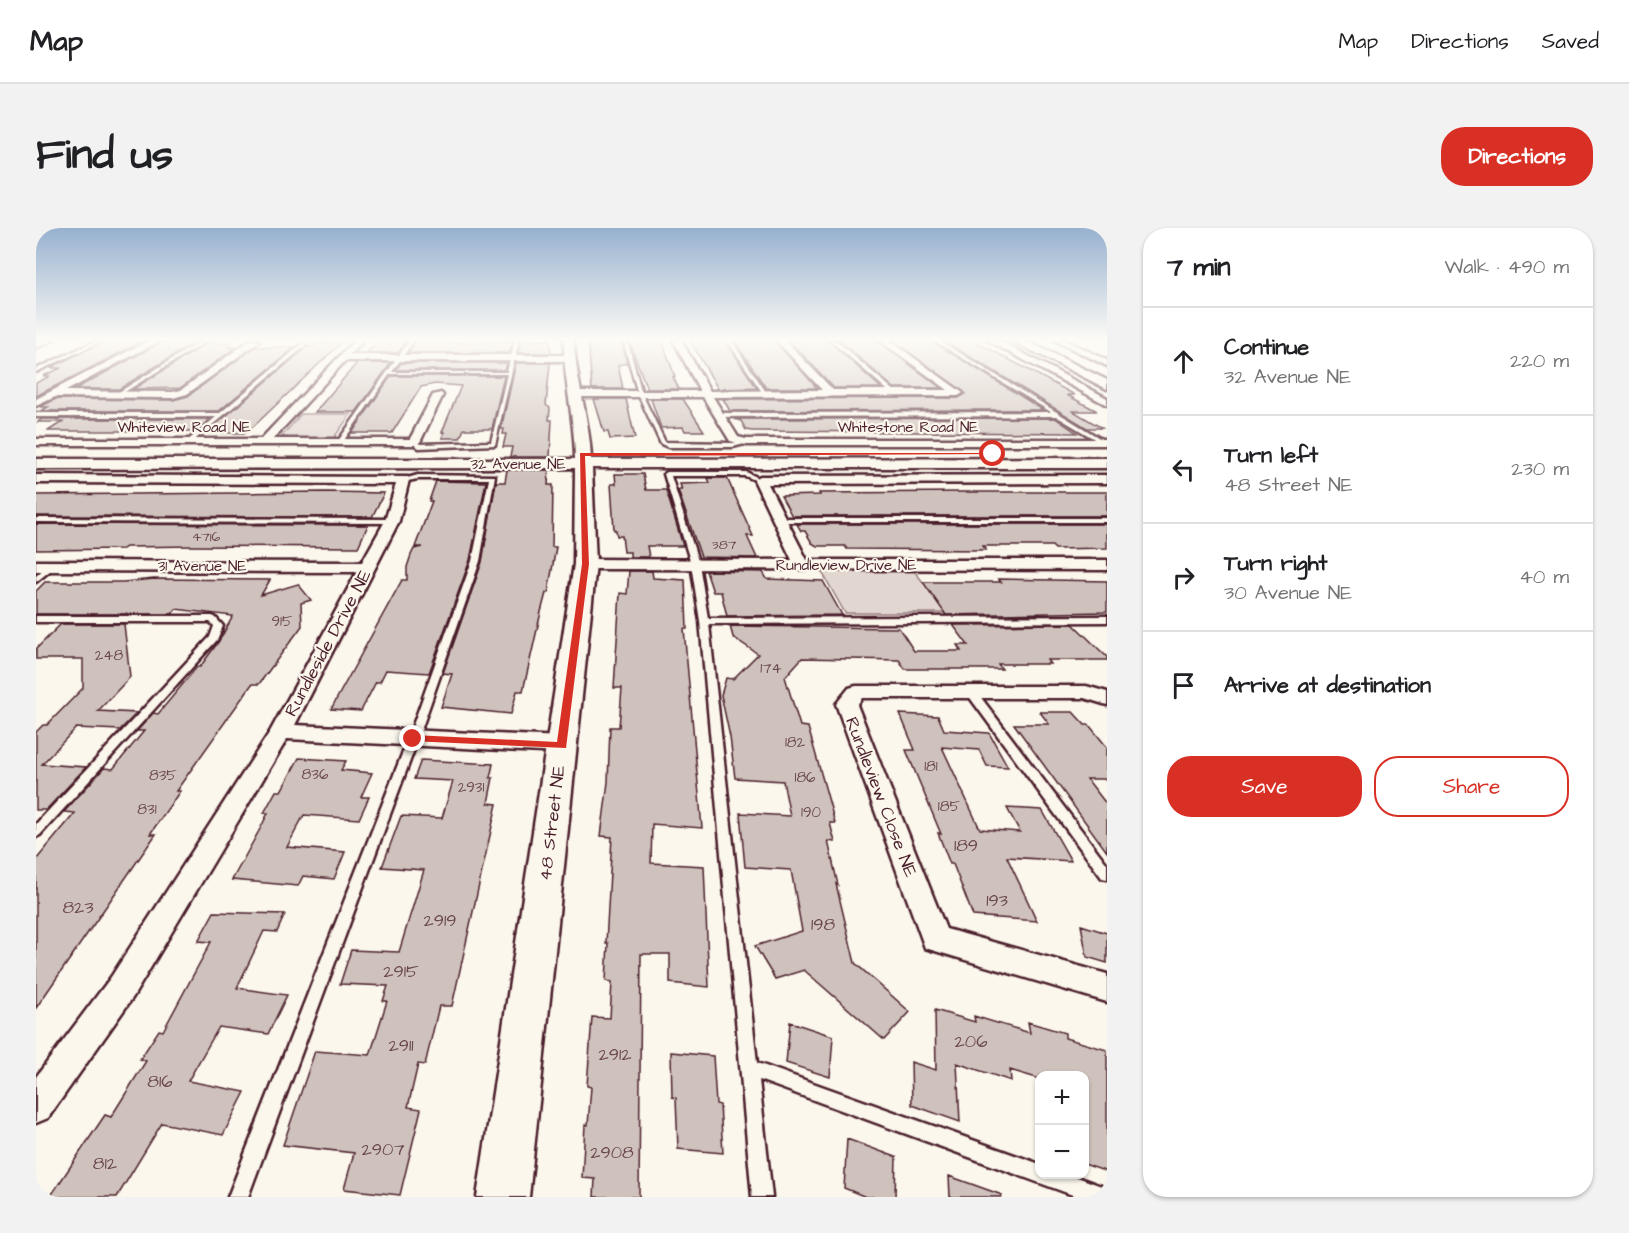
<!DOCTYPE html>
<meta charset="utf-8">
<style>
body{margin:0;font-family:"Architects Daughter",sans-serif;background:#f2f2f2;color:#202124}
.controls{position:absolute;right:18px;bottom:18px;display:grid;overflow:hidden;border-radius:12px;box-shadow:0 2px 4px #0004}
.controls button{width:54px;height:54px;display:grid;place-items:center;padding:0;border:0;border-bottom:2px solid #e0e0e0;background:#fff;color:#202124;font:30px sans-serif}
.stop{position:absolute;width:18px;height:18px;margin:-14px;border:4px solid #d93025;border-radius:50%;background:#fff}
.stop.end{background:#d93025;border-color:#fff;box-shadow:0 2px 6px #0008}
.list{margin:0;padding:0;list-style:none}
h2{display:flex;justify-content:space-between;align-items:center;height:78px;margin:0;padding:0 24px;font-size:26px}
h2 small{font-size:20px;font-weight:400;color:#757577}
.list li{display:grid;grid-template-columns:39px 1fr auto;gap:18px;align-items:center;box-sizing:border-box;height:108px;padding:0 24px;border-top:2px solid #e0e0e0}
.list b{display:block;font-size:22px;white-space:nowrap}
.list p{margin:0;font-size:20px;white-space:nowrap;color:#757577}
.list em{font-size:20px;font-style:normal;color:#757577}
.actions{display:flex;gap:12px;padding:18px 24px}
.actions a{flex:1;padding:14px 0;border:2px solid #d93025;border-radius:24px;text-align:center;font-size:21px;color:#d93025}
.actions .main{background:#d93025;color:#fff}
.icon{flex:none;width:33px;height:33px;fill:none;stroke:currentColor;stroke-width:2;stroke-linecap:round;stroke-linejoin:round}
.map{position:relative;flex:none;width:1071px;height:969px;overflow:hidden;border-radius:24px}
header{display:flex;align-items:center;gap:36px;box-sizing:border-box;height:84px;padding:0 30px;background:#fff;border-bottom:2px solid #e0e0e0}
header strong{font-size:28px}
nav{display:flex;gap:33px;margin-inline-start:auto;font-size:21px}
.intro{display:flex;align-items:center;justify-content:space-between;box-sizing:border-box;height:144px;padding:0 36px}
h1{margin:0;font-size:42px}
.button{padding:15px 27px;border-radius:24px;background:#d93025;color:#fff;font-size:21px;font-weight:700}
main{display:flex;gap:36px;padding:0 36px}
aside{flex:1;background:#fff;border-radius:24px;box-shadow:0 2px 4px #0004}
.map>svg:first-child{display:block}
</style>
<header>
<strong>Map</strong>
<nav><a>Map</a><a>Directions</a><a>Saved</a></nav>
</header>
<div class="intro"><h1>Find us</h1><a class="button">Directions</a></div>
<main>
<div class="map">
<svg width="1071" height="969" viewBox="0 0 1071 969">
<rect width="100%" height="100%" fill="#fbf7ec"/>
<filter id="ink" filterUnits="userSpaceOnUse"><feTurbulence type="fractalNoise" baseFrequency=".0167" numOctaves="2"/><feDisplacementMap in="SourceGraphic" scale="12" xChannelSelector="R" yChannelSelector="G"/><feConvolveMatrix kernelMatrix="1 2 1 2 8 2 1 2 1" color-interpolation-filters="sRGB"/></filter>
<g filter="url(#ink)">
<!-- green -->
<path fill="#e2d7d0" stroke="#967b7e" stroke-width="1.5" d="M265,186H315L297,211L253,210L246,208Z
M786,344H879L912,385H809Z"/>
<!-- building -->
<path fill="#cfc2bc" stroke="#4a1f2b" stroke-width="1.5" d="M70,112L105,114L0,168V155L14,148H7L25,140H14Z
M343,112H371L362,125H331Z
M514,112L515,125H482L485,113Z
M552,112H585L591,135L582,137L587,161H556Z
M593,112H626L639,149H637L643,161H611Z
M654,112H689L721,160L682,161Z
M698,112H738L781,160H730Z
M753,112H792L845,160H798Z
M803,112H841L905,160H858Z
M857,112H895L1007,182L694,183L687,171L922,170L929,166Z
M907,112H937L1039,167H1031L1061,183H1037L1066,200H1051Z
M380,113H409L408,115L477,113L473,125H372Z
M126,114L158,115L83,161H39Z
M172,115H196L192,119H200L144,160L97,161Z
M282,115H305L218,198L208,205H170L271,119H276Z
M219,119H259L183,183H5L12,179H4L20,171L137,172L152,168Z
M321,135H355L320,184H279Z
M365,135H471L469,142H360Z
M480,135H514L510,177L514,180L513,192H516L514,229H474L476,219H467L470,206H467L468,201H465Z
M355,148H468L456,201H428L424,210H406L408,204H406L425,158L399,156L385,159L356,205H316Z
M558,171H590L599,210L574,211L572,204H568Z
M615,171H647L668,203H649L647,199L625,200Z
M1019,190L1041,205L716,203L710,202L705,193L698,191Z
M6,191H174L160,203H12L26,194H2Z
M471,242H513L512,257H517L516,319H520L512,365H510L505,384L487,463H481L475,486L405,479L416,446L407,445L446,334L460,254H469Z
M579,246H607L610,262H630L647,318H611L613,329H594V324H588L586,308H581L580,302H578L575,256H580Z
M672,250H691L717,308H711L721,330L665,329L642,262H646L644,256L674,255Z
M400,253L450,254L434,332L393,445L350,442L344,454H340L325,483L295,481L366,352H371V339L375,327L378,321L387,319H379L396,273H393Z
M290,264L348,265L336,289L0,288V267Z
M932,264H1071V288H756L745,268L784,267L783,265Z
M0,296L332,297L322,319L157,318L90,319L87,321L0,322Z
M761,296H1071V320L1019,321L1016,318H947L950,322L811,321L809,318H781L776,315L769,303H765Z
M593,343H616L617,350L649,352L651,401H648L666,600L616,596L615,635L668,638L673,759L634,755V726H605L603,969H558L559,951L546,950L549,897H552L555,859L551,858L556,789L574,790L576,754L570,753L572,715H570L576,609L565,608L572,554L574,499H583L586,460H578L584,365L591,366Z
M670,343L727,344L731,351L787,353L806,387L691,388L685,364H677Z
M118,351L234,352L225,367L262,356L275,372L265,375L266,398L223,456H216L140,563H144L114,606H120L0,780V632L39,585L28,584L68,540L77,541L108,503H101L117,485L122,486L161,439H164L183,413L197,388L140,381L136,386H0V363L9,354H87Z
M962,351L1071,353V384L910,387L887,354H965Z
M25,396H88L94,449L62,483L101,485L84,502L40,500L6,536L50,539L10,582H0V504L7,497H11L47,460V431H0V421Z
M1037,396L1071,429V432H1011L1014,436H962L966,441H869L863,432L766,430L749,449L764,498L772,499L799,595H794L799,614L792,613L802,657L800,656L819,735L874,784L848,812L768,742L739,751L719,718L766,703L755,642L709,639L704,585L754,588L747,553L699,550L694,509L685,467L690,450L697,451L722,426L697,409L694,398L863,400L878,423H925L921,417H932L917,397Z
M1004,484H1037L1049,497H1053L1071,519V551H1051L1071,577V624L978,496H1013Z
M864,486L902,488L908,502L953,505L972,539L951,538L943,522L906,519L944,601L984,604L971,580L1006,582L1035,633L971,629L1001,693L937,688L917,636H914L902,605L905,606L870,522H879Z
M263,530L310,533L305,542L336,545L325,569H333L323,591L268,587L251,619L309,624L298,651L267,648L262,658L196,652L224,601L232,585H228L240,563H245Z
M385,532L457,536L454,550H457L452,575L461,576L416,778H403L389,837L382,836L372,879L385,881L364,967L308,961L318,925L247,917L279,823L334,827L351,773H347L352,758L304,756L315,722L363,724L388,642L346,639L365,588L406,590L417,553L378,551Z
M178,684L249,686L241,704L228,703L201,760L251,767L232,806L183,799L152,853L209,864L187,907L126,895L81,969H14L69,887L75,889L110,833L104,831L123,802L127,803L175,714L162,713Z
M1045,697L1071,705V735L1051,729Z
M899,782L939,794L938,788L994,805L992,794L1029,805V810L1071,822V944L1048,936V848H1004V851L974,842L975,853L921,835L924,894L876,877L875,834L900,842Z
M754,794L797,808L794,849L750,835Z
M635,824L677,828L680,876L684,877L687,925L642,921L640,870L636,869Z
M811,911L860,929L859,969H830L808,960Z
M913,948L966,967L965,969H914Z"/>
<g fill="none" stroke-linecap="round" stroke-linejoin="round">
<defs>
<path id="lane" d="M62,112H68L0,144V141Z
M167,112H172L82,168L78,167Z
M271,112H276L155,215L150,214L180,189H0V185H184Z
M374,112H378L356,144H471L479,112H483L459,217L383,220L375,214L378,212L384,216L455,214L471,146H354L306,215H302V213Z
M587,112H591L606,166L629,214L697,215L710,212L712,213V215L697,219H632L625,216L602,166Z
M691,112H695L732,167H728Z
M794,112H799L861,165V167H857Z
M897,112H902L1070,214L1065,215L1020,188L682,189L679,187L682,185L1015,184Z
M710,244L727,252L724,254L709,248H635L663,336L672,390L1071,388V394L673,396L721,835L1004,936V946H1033L1068,959L1071,961V969H1042L723,852L736,969H716L664,393L655,336L628,246L631,244Z
M382,247L459,248L444,333L382,511L212,969H192L372,511L436,333L453,251H382L367,254L364,252Z
M0,290L356,291L360,293L356,295L0,294Z
M741,290H1071V294H744L740,292Z
M13,336H16L20,338L0,354V348Z
M0,388H176L179,389L187,398L181,412L4,607L0,609V596L174,409L178,398L174,394H0Z
M936,462L940,463L1071,636V651L1066,650L932,467L931,465Z"/>
<path id="street" d="M6,112H18L0,120V115Z
M114,112H125L30,163L137,164L145,162L214,112L224,113L151,166L137,170L19,169L0,178V171Z
M319,112H328L314,127H533L537,130L533,133H309L237,211H374L397,167L405,165L407,167L384,214L378,217H0V211H225Z
M637,112H645L674,163L786,162L740,112H749L797,162H912L843,112H853L927,165L922,168L677,169L702,209L710,211H1071V217H710L694,213L667,169H538L533,166L538,163H664Z
M951,112H962L1071,170V177Z
M1018,112H1029L1071,132V138Z
M0,247L372,249L373,252L363,293L259,497L526,509L534,512L537,517L534,522L526,525L251,511L97,769L12,890L0,895V849L75,749L235,502L321,344L0,343V333L326,334L349,293L360,256L0,255Z
M1071,247V255L732,256L771,332H1071V342L549,341L541,336L549,331L756,332L718,252L724,248Z
M820,458H1050L1071,464V477L1048,470H826L821,477L910,701L1071,746V774L889,720L800,476L813,460Z"/>
<path id="secondary" d="M528,112H538C539,152 554,191 555,231L1071,230V240H556L560,336L493,969H441L538,336L539,240L0,241V231H539C539,191 527,152 528,112Z
M975,112H989L1071,152V161Z"/>
</defs>
<!-- lane casing -->
<use href="#lane" stroke="#4a1f2b" stroke-width="5"/>
<!-- street casing -->
<use href="#street" stroke="#4a1f2b" stroke-width="5"/>
<!-- secondary casing -->
<use href="#secondary" stroke="#4a1f2b" stroke-width="5"/>
<!-- lane -->
<use href="#lane" fill="#fbf7ec" fill-rule="evenodd"/>
<!-- street -->
<use href="#street" fill="#fbf7ec" fill-rule="evenodd"/>
<!-- secondary -->
<use href="#secondary" fill="#fbf7ec" fill-rule="evenodd"/>
</g>
</g>
<!-- sky -->
<linearGradient id="sky" x2="0" y2="1"><stop stop-color="#97b1cf"/><stop offset="0.45" stop-color="#fdfbf6"/><stop offset="1" stop-color="#fdfbf6" stop-opacity="0"/></linearGradient>
<rect width="1071" height="248" fill="url(#sky)"/>
<!-- route -->
<path fill="#d93025" d="M544,225H957L960,226L549,228L553,336L530,520L374,513V508L377,507L521,514L546,336Z"/>
<g text-anchor="middle" dominant-baseline="central" stroke-width="4.5" stroke-linejoin="round" paint-order="stroke">
<!-- far-number labels -->
<g font-size="14" fill="#6b484f">
<text x="170" y="309">4716</text>
<text x="688" y="317">387</text>
</g>
<!-- far-street labels -->
<g font-size="15" fill="#4a1f2b" stroke="#fbf7ec">
<text x="148" y="199">Whiteview Road NE</text>
<text x="872" y="199">Whitestone Road NE</text>
<text x="482" y="236">32 Avenue NE</text>
<text x="810" y="337">Rundleview Drive NE</text>
<text x="166" y="338">31 Avenue NE</text>
</g>
<!-- number labels -->
<g font-size="15" fill="#6b484f">
<text x="246" y="393">915</text>
<text x="73" y="427">248</text>
<text x="735" y="440">174</text>
<text x="759" y="514">182</text>
<text x="895" y="538">181</text>
<text x="279" y="546">836</text>
<text x="127" y="547">835</text>
<text x="769" y="549">186</text>
<text x="435" y="559">2931</text>
<text x="913" y="578">185</text>
<text x="111" y="581">831</text>
<text x="775" y="584">190</text>
</g>
<!-- street labels -->
<g font-size="18" fill="#4a1f2b" stroke="#fbf7ec">
<text transform="translate(292 415) rotate(-62)">Rundleside Drive NE</text>
<text transform="translate(845 569) rotate(69)">Rundleview Close NE</text>
<text transform="translate(516 595) rotate(-83)">48 Street NE</text>
</g>
<!-- near-number labels -->
<g font-size="18" fill="#6b484f">
<text x="930" y="617">189</text>
<text x="961" y="672">193</text>
<text x="42" y="679">823</text>
<text x="404" y="692">2919</text>
<text x="787" y="696">198</text>
<text x="365" y="743">2915</text>
<text x="935" y="813">206</text>
<text x="365" y="817">2911</text>
<text x="579" y="826">2912</text>
<text x="124" y="853">816</text>
<text x="347" y="921">2907</text>
<text x="576" y="924">2908</text>
<text x="69" y="935">812</text>
</g>
</g>
</svg>
<div class="controls">
<button>+</button>
<button>−</button>
</div>
<div class="stop" style="left:957px;top:226px"></div>
<div class="stop end" style="left:377px;top:511px"></div>
</div>
<aside>
<h2>7 min<small>Walk · 490 m</small></h2>
<ul class="list">
<li><svg class="icon" aria-label="ahead" viewBox="0 0 24 24"><path d="M12 20V5M6 11l6-6 6 6"/></svg><div><b>Continue</b><p>32 Avenue NE</p></div><em>220 m</em></li>
<li><svg class="icon" aria-label="left" viewBox="0 0 24 24"><path d="M17 20v-9H6M10 6l-5 5 5 5"/></svg><div><b>Turn left</b><p>48 Street NE</p></div><em>230 m</em></li>
<li><svg class="icon" aria-label="right" viewBox="0 0 24 24"><path d="M7 20v-9h11M14 6l5 5-5 5"/></svg><div><b>Turn right</b><p>30 Avenue NE</p></div><em>40 m</em></li>
<li><svg class="icon" aria-label="arrive" viewBox="0 0 24 24"><path d="M6 21V4h12l-3 4 3 4H6"/></svg><div><b>Arrive at destination</b></div></li>
</ul>
<div class="actions"><a class="main">Save</a><a>Share</a></div>
</aside>
</main>
